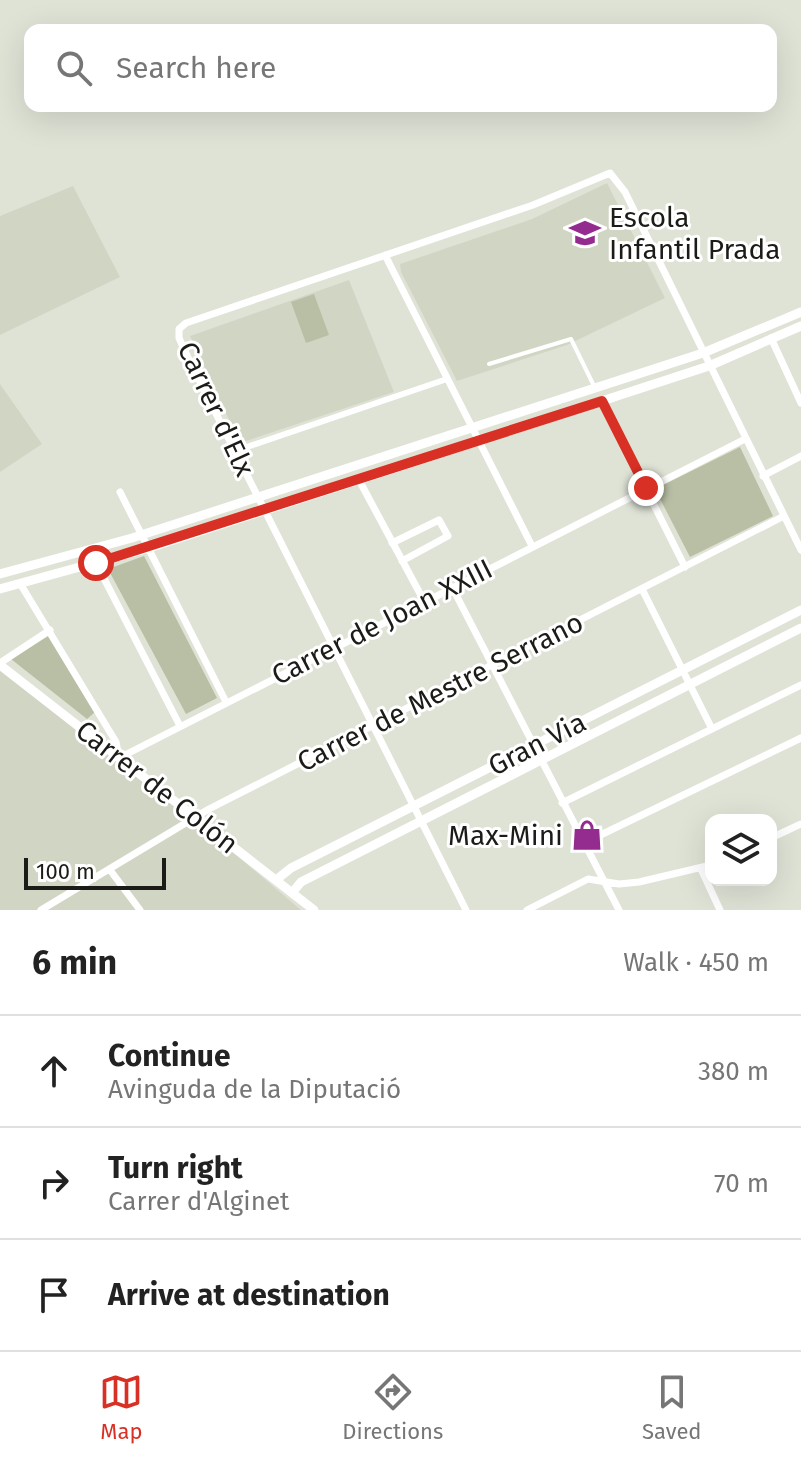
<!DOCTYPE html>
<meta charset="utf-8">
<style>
body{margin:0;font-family:"Fira Sans",sans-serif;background:#f2f2f2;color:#222}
.controls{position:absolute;right:24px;bottom:24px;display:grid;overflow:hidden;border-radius:16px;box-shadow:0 8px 32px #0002}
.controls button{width:72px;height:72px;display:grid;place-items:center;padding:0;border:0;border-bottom:2px solid #e0e0e0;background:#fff;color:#222;font:40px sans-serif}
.scale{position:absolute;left:24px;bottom:20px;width:142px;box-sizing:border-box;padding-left:8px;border:4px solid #1b1c18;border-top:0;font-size:22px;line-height:28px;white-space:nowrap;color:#1b1c18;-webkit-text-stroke:6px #fff;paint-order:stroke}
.stop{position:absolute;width:24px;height:24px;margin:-18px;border:6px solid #d93025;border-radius:50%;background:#fff}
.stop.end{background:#d93025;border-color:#fff;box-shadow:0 2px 8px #0008}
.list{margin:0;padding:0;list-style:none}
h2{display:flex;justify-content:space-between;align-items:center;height:104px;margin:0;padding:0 32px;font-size:34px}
h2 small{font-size:26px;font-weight:400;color:#767676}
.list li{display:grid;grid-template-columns:52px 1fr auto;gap:24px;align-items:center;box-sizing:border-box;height:112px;padding:0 32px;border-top:2px solid #e0e0e0}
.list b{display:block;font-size:30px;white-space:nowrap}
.list p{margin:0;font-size:26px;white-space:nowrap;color:#767676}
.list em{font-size:26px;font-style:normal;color:#767676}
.icon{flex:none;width:44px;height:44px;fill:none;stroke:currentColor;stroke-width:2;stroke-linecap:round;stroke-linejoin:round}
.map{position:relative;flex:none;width:801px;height:910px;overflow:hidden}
.search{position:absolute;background:#fff;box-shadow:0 8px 32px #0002;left:24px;right:24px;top:24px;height:88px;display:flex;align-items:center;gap:20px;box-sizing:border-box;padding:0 28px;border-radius:16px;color:#767676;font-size:30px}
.sheet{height:440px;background:#fff}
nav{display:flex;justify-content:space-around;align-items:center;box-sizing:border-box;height:112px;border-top:2px solid #e0e0e0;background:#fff;font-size:22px;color:#767676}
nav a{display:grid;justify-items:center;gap:4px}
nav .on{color:#d93025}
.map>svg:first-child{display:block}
</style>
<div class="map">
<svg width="801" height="910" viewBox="0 0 801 910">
<rect width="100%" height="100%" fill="#dfe3d6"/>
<!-- built -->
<path fill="#d1d6c4" d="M607,183L665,298L567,345L457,381L401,272L400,264L532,219Z
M73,186L120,277L0,335V216Z
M349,280L394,392L240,443L190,336Z
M0,384L42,444L0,472Z
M0,666L201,825L301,910H0Z"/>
<!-- green -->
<path fill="#b8bfa4" d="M314,294L329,335L306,343L291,302Z
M740,447L773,516L690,557L655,489Z
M144,556L217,698L186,714L108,569Z
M50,635L95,712L87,719L11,659Z"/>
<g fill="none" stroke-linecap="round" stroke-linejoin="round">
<!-- service -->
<path stroke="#fff" stroke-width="4" d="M489,364L571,339L595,388"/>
<!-- pedestrian -->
<path stroke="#fff" stroke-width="6" d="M235,451L447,379"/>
<!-- minor -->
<path stroke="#fff" stroke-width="7" d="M385,255L532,546
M771,338L801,403
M602,401L685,567
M763,476L801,456
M359,480L424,601
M120,492L226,702
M392,543L439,520L448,536L402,561
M96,563L180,726
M21,585L116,742L119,758L745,439
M452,587L619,910
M642,589L712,729
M0,663L50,630
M562,803L801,685
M771,838L801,824
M584,843L801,738
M701,869L720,910
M110,870L140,910
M41,910L209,809L784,516
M466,910L189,360L179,338V329L186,323L533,205L610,173L625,192L801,550
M527,910L588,879L619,884L639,882L711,865"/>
<!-- tertiary -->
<path stroke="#fff" stroke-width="9" d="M0,574L132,538L703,353L801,312
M0,589L149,548L602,401L709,366L801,326
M0,665L314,910
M276,880L291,868L801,610
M292,893L301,882L801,628"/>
</g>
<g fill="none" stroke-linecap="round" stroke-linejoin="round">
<!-- route -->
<path stroke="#d93025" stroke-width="10" d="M96,563L602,401L646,488"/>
</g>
<!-- icons -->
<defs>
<symbol id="school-bare" viewBox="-9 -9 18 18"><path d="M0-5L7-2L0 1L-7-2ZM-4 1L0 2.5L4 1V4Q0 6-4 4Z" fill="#942c90" stroke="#fff" stroke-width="2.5" paint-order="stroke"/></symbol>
<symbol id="shop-bare" viewBox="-9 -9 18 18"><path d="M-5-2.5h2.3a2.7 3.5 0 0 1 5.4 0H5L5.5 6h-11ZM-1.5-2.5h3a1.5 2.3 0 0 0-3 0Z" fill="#942c90" stroke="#fff" stroke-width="2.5" paint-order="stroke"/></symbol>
</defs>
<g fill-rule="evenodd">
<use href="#school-bare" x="563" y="211" width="44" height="44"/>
<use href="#shop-bare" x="565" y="813" width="44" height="44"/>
</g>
<g text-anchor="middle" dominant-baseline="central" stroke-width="6" stroke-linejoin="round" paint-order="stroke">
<!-- poi labels -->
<g font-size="28" fill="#1b1c18" stroke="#fff" text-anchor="start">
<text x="609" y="217">Escola<tspan x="609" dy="32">Infantil Prada</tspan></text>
<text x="563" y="835" text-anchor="end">Max-Mini</text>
</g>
<!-- street labels -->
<g font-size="28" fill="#1b1c18" stroke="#fff">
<text transform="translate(216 409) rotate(65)">Carrer d'Elx</text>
<text transform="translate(382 622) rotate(-27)">Carrer de Joan XXIII</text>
<text transform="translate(440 692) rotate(-27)">Carrer de Mestre Serrano</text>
<text transform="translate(537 744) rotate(-27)">Gran Via</text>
<text transform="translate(157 787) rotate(38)">Carrer de Colón</text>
</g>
</g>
</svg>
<div class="controls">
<button><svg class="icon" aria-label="layers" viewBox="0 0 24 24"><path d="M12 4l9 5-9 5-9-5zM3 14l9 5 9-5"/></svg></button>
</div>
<div class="scale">100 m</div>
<div class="stop" style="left:96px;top:563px"></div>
<div class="stop end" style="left:646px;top:488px"></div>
<div class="search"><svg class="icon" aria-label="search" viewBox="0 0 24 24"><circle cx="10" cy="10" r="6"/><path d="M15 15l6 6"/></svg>Search here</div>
</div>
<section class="sheet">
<h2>6 min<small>Walk · 450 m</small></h2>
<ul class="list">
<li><svg class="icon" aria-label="ahead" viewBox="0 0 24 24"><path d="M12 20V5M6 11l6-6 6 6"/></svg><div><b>Continue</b><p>Avinguda de la Diputació</p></div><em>380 m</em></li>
<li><svg class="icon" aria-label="right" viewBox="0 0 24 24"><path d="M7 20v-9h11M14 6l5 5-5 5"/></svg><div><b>Turn right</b><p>Carrer d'Alginet</p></div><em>70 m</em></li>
<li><svg class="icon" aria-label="arrive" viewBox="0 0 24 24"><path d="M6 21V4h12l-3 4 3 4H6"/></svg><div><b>Arrive at destination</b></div></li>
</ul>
</section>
<nav>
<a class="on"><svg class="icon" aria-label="map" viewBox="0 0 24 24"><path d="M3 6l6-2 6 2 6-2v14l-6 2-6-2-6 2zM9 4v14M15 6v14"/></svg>Map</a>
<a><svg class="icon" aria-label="directions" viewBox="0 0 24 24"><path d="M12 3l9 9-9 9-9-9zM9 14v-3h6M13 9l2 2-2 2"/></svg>Directions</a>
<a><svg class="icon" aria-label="saved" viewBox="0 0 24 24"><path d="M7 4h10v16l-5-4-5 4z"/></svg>Saved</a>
</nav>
